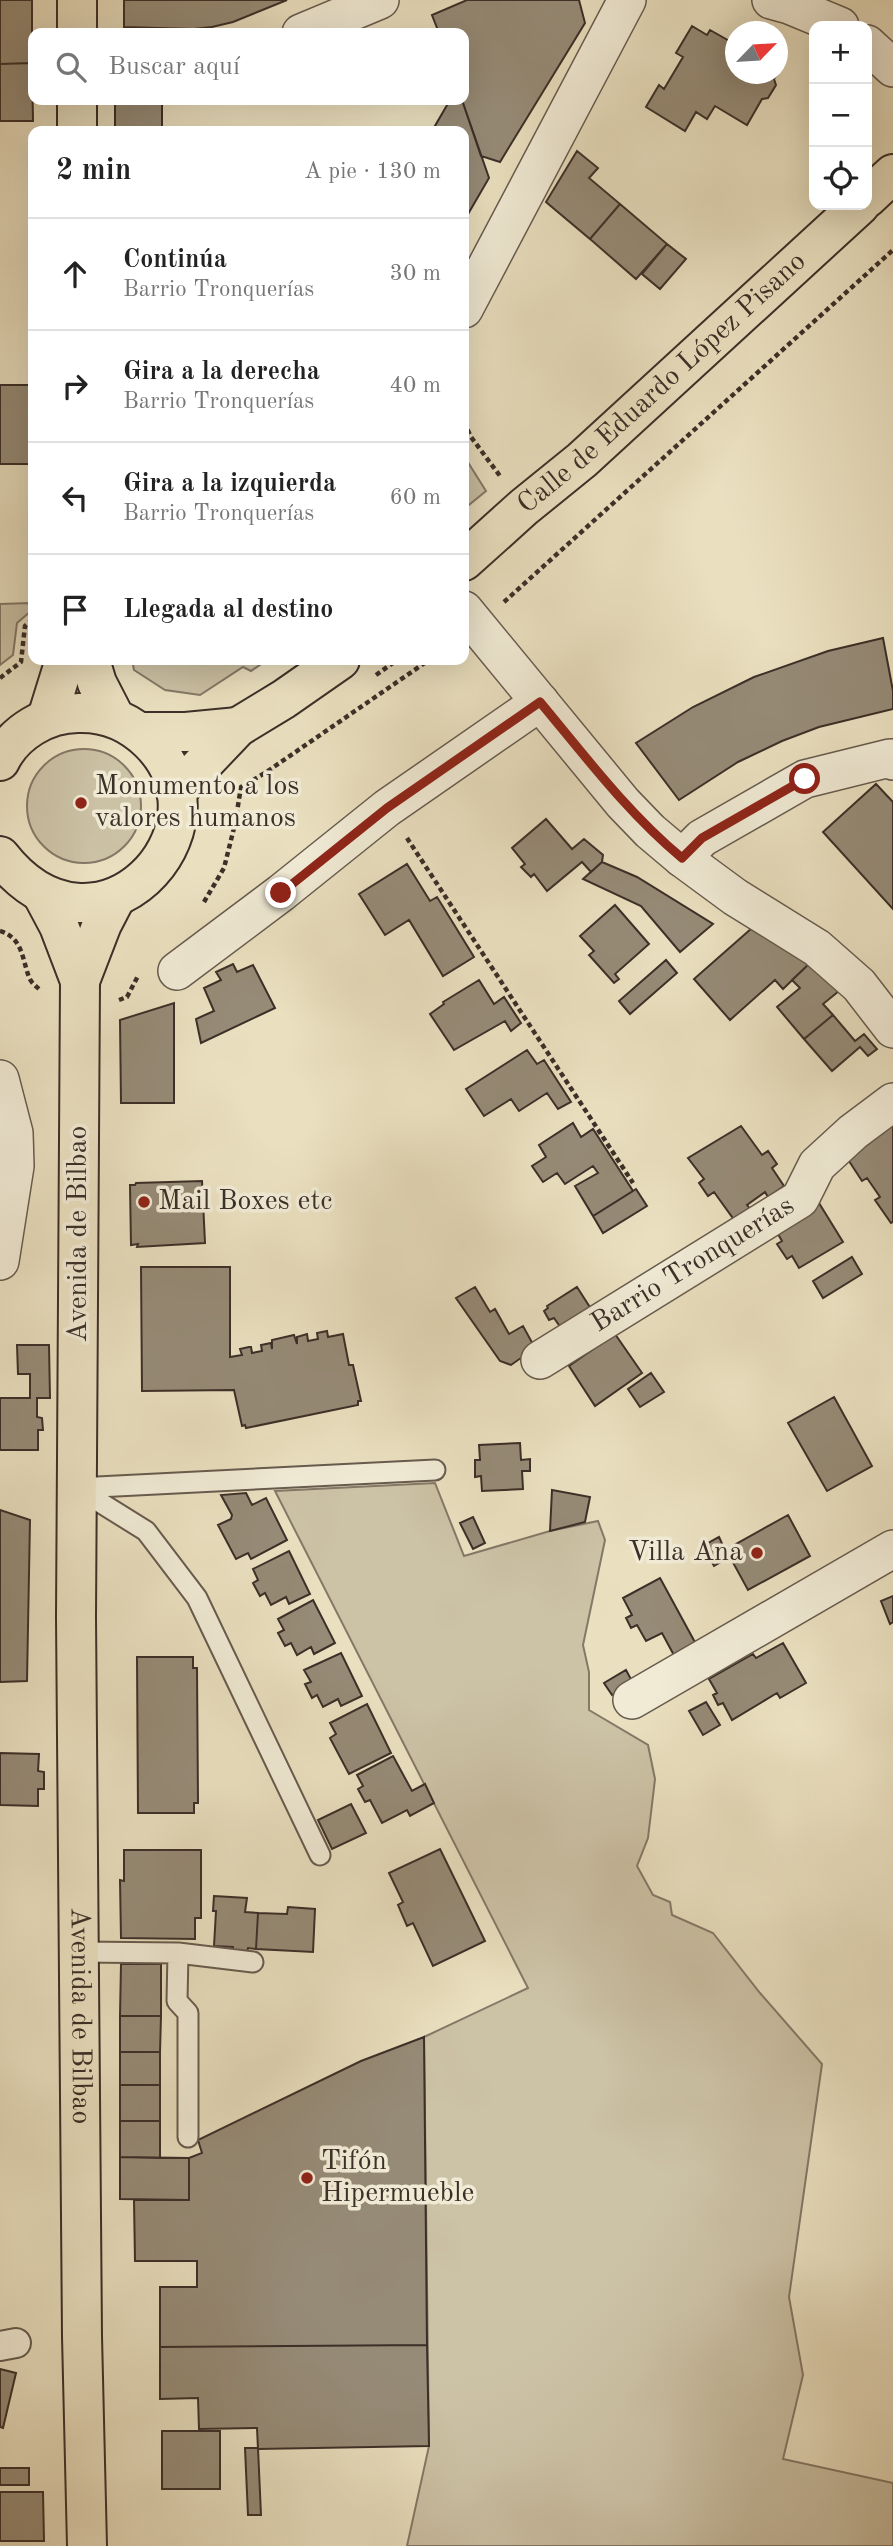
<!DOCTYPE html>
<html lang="es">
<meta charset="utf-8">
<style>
body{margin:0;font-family:"Old Standard TT",serif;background:#f2f2f2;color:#222}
.controls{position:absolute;right:21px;top:21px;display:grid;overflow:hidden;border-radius:14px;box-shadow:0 7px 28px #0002}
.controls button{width:63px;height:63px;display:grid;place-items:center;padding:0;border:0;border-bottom:2px solid #e0e0e0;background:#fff;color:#222;font:35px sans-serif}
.compass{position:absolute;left:725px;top:21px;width:63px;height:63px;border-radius:50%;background:#fff;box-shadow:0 7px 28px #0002;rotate:65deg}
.stop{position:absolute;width:21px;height:21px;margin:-16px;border:5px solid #8f2418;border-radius:50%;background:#fff}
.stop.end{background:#8f2418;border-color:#fff;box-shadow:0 2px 7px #0008}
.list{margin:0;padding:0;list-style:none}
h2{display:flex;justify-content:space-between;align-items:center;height:91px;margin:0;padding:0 28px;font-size:30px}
h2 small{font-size:23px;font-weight:400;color:#767676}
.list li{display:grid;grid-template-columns:46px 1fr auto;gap:21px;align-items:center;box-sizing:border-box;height:112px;padding:0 28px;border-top:2px solid #e0e0e0}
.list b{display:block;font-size:26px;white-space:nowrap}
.list p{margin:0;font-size:23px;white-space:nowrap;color:#767676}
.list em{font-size:23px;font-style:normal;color:#767676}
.icon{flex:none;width:38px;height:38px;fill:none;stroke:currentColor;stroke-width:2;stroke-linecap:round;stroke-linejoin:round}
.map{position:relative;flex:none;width:893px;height:2546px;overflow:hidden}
.search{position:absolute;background:#fff;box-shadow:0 7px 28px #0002;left:28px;top:28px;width:441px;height:77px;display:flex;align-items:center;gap:18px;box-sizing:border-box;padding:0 24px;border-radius:14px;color:#767676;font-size:26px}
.panel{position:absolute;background:#fff;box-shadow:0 7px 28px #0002;left:28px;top:126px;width:441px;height:539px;border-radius:14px}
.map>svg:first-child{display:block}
</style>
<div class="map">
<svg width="893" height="2546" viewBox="0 0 893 2546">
<rect width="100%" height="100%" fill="#eae0c0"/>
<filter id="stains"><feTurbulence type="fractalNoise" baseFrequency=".00286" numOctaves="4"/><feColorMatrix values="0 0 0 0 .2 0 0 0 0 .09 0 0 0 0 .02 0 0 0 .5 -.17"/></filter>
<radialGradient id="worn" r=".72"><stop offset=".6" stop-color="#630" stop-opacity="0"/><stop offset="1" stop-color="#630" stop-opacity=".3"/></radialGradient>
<!-- green -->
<path fill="#ccc2a6" stroke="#847867" stroke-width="2" d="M464,456L486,491L464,509Z
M31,603V611L17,623L13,655L0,665V604Z
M132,660H267L251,671L243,667L200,695L165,690L134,670Z
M27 806a57 57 0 1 1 114 0a57 57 0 1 1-114 0Z
M435,1483L464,1556L550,1531L598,1521L605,1540L583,1645L589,1672V1710L648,1745L655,1779L648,1838L637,1866L653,1895L670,1902L672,1915L713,1933L760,1993L822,2064L789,2297L803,2375L783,2459L893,2483V2546H407L429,2446L424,2037L528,1988L275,1491Z"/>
<!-- building -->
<path fill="#968b77" stroke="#3b2f28" stroke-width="2" d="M0,0H32V63L0,64Z
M124,0H287L233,22L212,27L193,29L124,27Z
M467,0H579L585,23L500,162L481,156L462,100L464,33H439L432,15Z
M692,26L707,35L710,30L733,43L736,39V74H778V70L779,71L774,79L776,85L768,98L762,99L747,125L715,106L707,119L696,112L685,131L646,107L659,85L664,89L683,57L676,53Z
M32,63L33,121H0V64Z
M115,100H162V131H115Z
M450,100H462L489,178L464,221V131H432Z
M577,151L598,168L589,178L620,204L590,239L546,202Z
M620,204L667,244L636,279L590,239Z
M667,244L686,259L660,289L642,274Z
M0,385H33V464H0Z
M883,638L893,691V709L819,727L782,741L738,762L679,800L636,743L693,707L754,677L828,651Z
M876,784L893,802V909L823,832Z
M546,819L572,849L584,839L603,855L602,862L591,872L582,862L547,891L534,874L531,877L521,867L525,864L512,848Z
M602,862L637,877L713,924L680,952L641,906L583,879Z
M407,864L430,901L437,897L474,957L443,976L409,920L385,935L359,894Z
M615,905L649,944L615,974L619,979L614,983L589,955L594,951L580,936Z
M752,928L810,963L783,989L775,980L730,1020L694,979Z
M666,960L677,973L630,1014L619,1001Z
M810,963L839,991L823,1004L833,1015L804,1039L777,1007L800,988L792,980Z
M233,964L237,972L253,965L275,1008L201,1043L196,1019L214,1011L204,988L221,980L216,972Z
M479,980L494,1004L504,997L521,1023L511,1031L505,1021L454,1050L430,1014L444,1004L443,1002Z
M174,1003V1103H121L120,1020Z
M833,1015L855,1041L864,1034L877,1049L868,1056L860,1047L832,1071L804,1039Z
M527,1050L537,1064L544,1060L571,1102L558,1109L547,1093L519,1111L511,1099L484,1116L466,1089Z
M893,1120V1222L891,1223L875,1200L880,1197L867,1178L862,1181L847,1158Z
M573,1123L581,1137L593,1129L633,1191L593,1216L575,1186L598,1173L593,1166L565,1184L557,1173L543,1182L532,1166L546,1157L539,1145Z
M741,1126L762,1155L768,1151L777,1164L772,1168L784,1186L768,1197L765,1192L747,1205L751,1210L735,1221L714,1192L708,1196L699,1183L704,1179L688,1158Z
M202,1181L205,1243L137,1247L138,1244L131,1245L130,1185H135L136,1183Z
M636,1189L647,1206L603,1233L593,1216Z
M819,1203L843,1242L799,1268L792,1256L787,1259L777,1244L782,1241L775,1229Z
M852,1257L862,1274L823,1298L813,1281Z
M141,1267H230V1357L242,1355L240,1349L249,1347H251L252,1353L262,1351L261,1345L271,1343L272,1349V1340L294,1335L297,1344V1337L307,1334L308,1341L318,1339L317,1333L327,1331L328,1337L343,1334L349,1365H353L361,1401H358V1405L246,1428L245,1425L242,1426L234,1390L142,1391Z
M475,1287L490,1312L495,1309L509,1334L523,1326L535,1348L511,1365L500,1361L456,1298Z
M577,1287L593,1312L563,1331L554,1318L549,1320L544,1311L548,1308L547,1306Z
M615,1334L642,1373L595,1406L569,1366Z
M17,1345H49L50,1398H37V1417L42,1418L43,1430H38V1450H0V1398H30V1374H18Z
M651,1373L664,1392L640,1407L628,1389Z
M834,1397L872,1466L827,1491L788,1423Z
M520,1443L521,1460L530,1459V1471H522L523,1489L482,1491L481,1476L475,1477V1460H480L479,1445Z
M552,1490L590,1497L585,1522L550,1531Z
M246,1493L252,1505L266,1498L287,1540L251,1559L248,1553L236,1559L218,1525L231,1519L232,1515L221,1495Z
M0,1510L30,1520L27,1681L0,1682Z
M788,1515L810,1556L748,1590L730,1557L714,1566L703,1546L719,1537L725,1550Z
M473,1517L485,1543L473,1549L460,1523Z
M289,1551L310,1594L289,1604L286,1597L271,1605L265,1593L260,1596L253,1583L258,1580L253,1569Z
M660,1578L697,1646L676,1659L662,1633L646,1641L637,1625L631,1628L626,1618L632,1615L623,1598Z
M893,1596V1622L890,1624L881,1601Z
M313,1600L335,1643L314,1654L311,1647L297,1655L291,1643L285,1646L278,1633L284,1630L278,1619Z
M783,1643L806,1683L780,1698L777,1693L732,1720L723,1703L718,1705L713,1695L717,1693L709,1679L753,1654L756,1658Z
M341,1653L362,1696L341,1706L338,1699L323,1707L317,1695L312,1698L305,1684L311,1682L304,1670Z
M137,1657H193V1668H197L198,1803H194V1813H138Z
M626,1670L633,1683L612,1695L604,1683Z
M706,1702L720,1725L703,1735L689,1711Z
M367,1704L391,1753L349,1774L330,1738L336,1734L330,1723Z
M0,1753L39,1754L38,1771L44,1772V1789H38V1806L0,1805Z
M393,1756L412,1791L425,1784L434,1803L410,1816L407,1810L382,1823L370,1800L365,1802L358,1789L363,1786L357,1775Z
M351,1804L366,1833L332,1849L318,1820Z
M440,1849L485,1941L433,1966L413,1923L407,1926L398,1905L403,1902L389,1873Z
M124,1850H201V1918H195V1939L121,1938L120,1880L124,1881Z
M214,1896L247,1898L245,1912L258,1913L256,1949L248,1948L247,1953L233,1952V1947L214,1946L216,1911H213Z
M288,1907L315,1909L313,1952L256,1949L258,1913L287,1914Z
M121,1964H161V2016H120Z
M120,2016H161L160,2052H120Z
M424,2037L427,2345L160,2347V2287H197V2261H135L134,2200H189V2158L202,2153L198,2140L361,2061Z
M120,2052H160V2085H120Z
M120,2085H160V2121H120Z
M120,2121H160V2158L120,2157Z
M120,2157L189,2158V2200L120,2199Z
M427,2345L429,2446L258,2449L257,2428L199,2429L198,2398L160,2399V2347Z
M0,2369L16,2373L3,2428L0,2427Z
M162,2431H220V2489H162Z
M245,2448H258L261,2515H248Z
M0,2468H29V2485H0Z
M0,2492H43L44,2541H0Z"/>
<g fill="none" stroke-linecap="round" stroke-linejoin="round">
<defs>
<path id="service" d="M77,1488L146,1531L197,1598L320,1855
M77,1488L435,1470
M81,1952L178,1953L177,2001L188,2013V2137
M178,1953L253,1962"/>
<path id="pedestrian" d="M0,2346L16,2343"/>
<g id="minor">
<path d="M771,0L789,5L840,26"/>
<path d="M301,33L380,0"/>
<path d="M867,44L893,68"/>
<path d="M464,309L627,0"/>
<path d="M464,610L623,803L650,831L682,858L735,897L817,948L859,985L893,1029"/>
<path d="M682,858L702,838L805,779L890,758L893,761"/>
<path d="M177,971L281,893L387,808L540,702"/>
<path d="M0,1079L14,1133L15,1166L0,1261"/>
<path id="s1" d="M540,1360L800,1199L817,1165L853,1132L893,1102"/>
<path d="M632,1700L893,1549"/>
</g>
<g id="primary">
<path d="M867,198L893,174"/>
<path id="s2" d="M464,561L524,507L582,460L860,205"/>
<path d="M141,732H186L238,727"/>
<path d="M176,792L238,727L284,699L340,660"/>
</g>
<g id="trunk">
<path d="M77,0V33"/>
<path d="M77,100V131"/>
<path d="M90,660L97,683L115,718"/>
<path d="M47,718L65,660"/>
<path d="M0,761C14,732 47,713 78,713C106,712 130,722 150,742C238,829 97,980 0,856"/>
<path id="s3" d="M42,894L59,926L80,981L76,1617L82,2336L87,2546"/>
<path d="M80,981L102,924L116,897"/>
</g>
</defs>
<!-- service casing -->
<use href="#service" stroke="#675b4e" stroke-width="23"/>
<!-- pedestrian casing -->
<use href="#pedestrian" stroke="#675b4e" stroke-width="32"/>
<!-- minor casing -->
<use href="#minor" stroke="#675b4e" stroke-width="40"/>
<!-- primary casing -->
<use href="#primary" stroke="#3b2f28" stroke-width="42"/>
<!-- trunk casing -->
<use href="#trunk" stroke="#3b2f28" stroke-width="42"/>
<!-- path -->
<path stroke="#3b2f28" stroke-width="4.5" stroke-dasharray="5 3.5" stroke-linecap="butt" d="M464,422L471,437L500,476
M504,602L893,250
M376,675L397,660
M0,678L21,662L25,626L33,619
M407,838L633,1183
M204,902L224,868L235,824L241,787L265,773L429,660
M0,931C23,938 22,959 29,977C31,983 36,986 40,990
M119,1000L127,997L138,976"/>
<!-- service -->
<use href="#service" stroke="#f1ebd6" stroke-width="19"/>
<!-- pedestrian -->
<use href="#pedestrian" stroke="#f1ebd6" stroke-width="28"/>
<!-- minor -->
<use href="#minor" stroke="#f1ebd6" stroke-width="37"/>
<!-- primary -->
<use href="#primary" stroke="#eae0c0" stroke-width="38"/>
<!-- trunk -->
<use href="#trunk" stroke="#eae0c0" stroke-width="38"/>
</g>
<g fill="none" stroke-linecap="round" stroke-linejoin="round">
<!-- route -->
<path stroke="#8f2418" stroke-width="9" d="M281,893L387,808L540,702C585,756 627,812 682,858L702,838L805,779"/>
</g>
<!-- markers -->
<g fill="#8f2418" stroke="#f1ebd6" stroke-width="2.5">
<circle cx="81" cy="803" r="7"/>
<circle cx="144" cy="1202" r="7"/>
<circle cx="757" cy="1553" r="7"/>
<circle cx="307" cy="2178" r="7"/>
</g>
<g text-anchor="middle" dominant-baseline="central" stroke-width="7" stroke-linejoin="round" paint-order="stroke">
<!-- street labels -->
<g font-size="28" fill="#3b2f28" stroke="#f1ebd6">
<text stroke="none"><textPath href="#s2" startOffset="266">Calle de Eduardo López Pisano</textPath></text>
<text transform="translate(79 1234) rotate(-90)">Avenida de Bilbao</text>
<text stroke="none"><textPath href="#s1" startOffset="180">Barrio Tronquerías</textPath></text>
<text stroke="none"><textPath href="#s3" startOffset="1130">Avenida de Bilbao</textPath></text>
</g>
<!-- poi labels -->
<g font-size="28" fill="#3b2f28" stroke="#f1ebd6" text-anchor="start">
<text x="95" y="787">Monumento a los<tspan x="95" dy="32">valores humanos</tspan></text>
<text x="158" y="1202">Mail Boxes etc</text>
<text x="743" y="1553" text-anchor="end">Villa Ana</text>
<text x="321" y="2162">Tifón<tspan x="321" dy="32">Hipermueble</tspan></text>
</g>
</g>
<rect width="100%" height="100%" filter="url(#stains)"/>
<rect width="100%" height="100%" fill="url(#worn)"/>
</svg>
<div class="controls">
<button>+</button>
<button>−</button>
<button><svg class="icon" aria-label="locate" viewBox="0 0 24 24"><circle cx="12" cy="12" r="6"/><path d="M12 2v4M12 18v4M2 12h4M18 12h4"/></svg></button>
</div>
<svg class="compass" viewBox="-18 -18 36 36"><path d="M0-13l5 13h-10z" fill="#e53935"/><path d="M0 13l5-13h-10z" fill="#767676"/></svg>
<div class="stop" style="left:805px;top:779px"></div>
<div class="stop end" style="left:281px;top:893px"></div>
<div class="search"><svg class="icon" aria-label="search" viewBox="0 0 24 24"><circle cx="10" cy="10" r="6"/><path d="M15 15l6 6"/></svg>Buscar aquí</div>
<section class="panel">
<h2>2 min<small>A pie · 130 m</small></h2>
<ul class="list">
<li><svg class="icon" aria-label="ahead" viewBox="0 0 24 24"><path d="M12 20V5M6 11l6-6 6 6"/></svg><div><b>Continúa</b><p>Barrio Tronquerías</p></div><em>30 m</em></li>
<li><svg class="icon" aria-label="right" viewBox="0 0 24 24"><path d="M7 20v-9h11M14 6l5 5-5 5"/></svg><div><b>Gira a la derecha</b><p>Barrio Tronquerías</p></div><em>40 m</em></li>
<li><svg class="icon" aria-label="left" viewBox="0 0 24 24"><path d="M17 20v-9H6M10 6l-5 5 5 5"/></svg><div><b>Gira a la izquierda</b><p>Barrio Tronquerías</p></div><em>60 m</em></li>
<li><svg class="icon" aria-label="arrive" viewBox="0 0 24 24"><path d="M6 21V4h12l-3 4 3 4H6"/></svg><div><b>Llegada al destino</b></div></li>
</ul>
</section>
</div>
